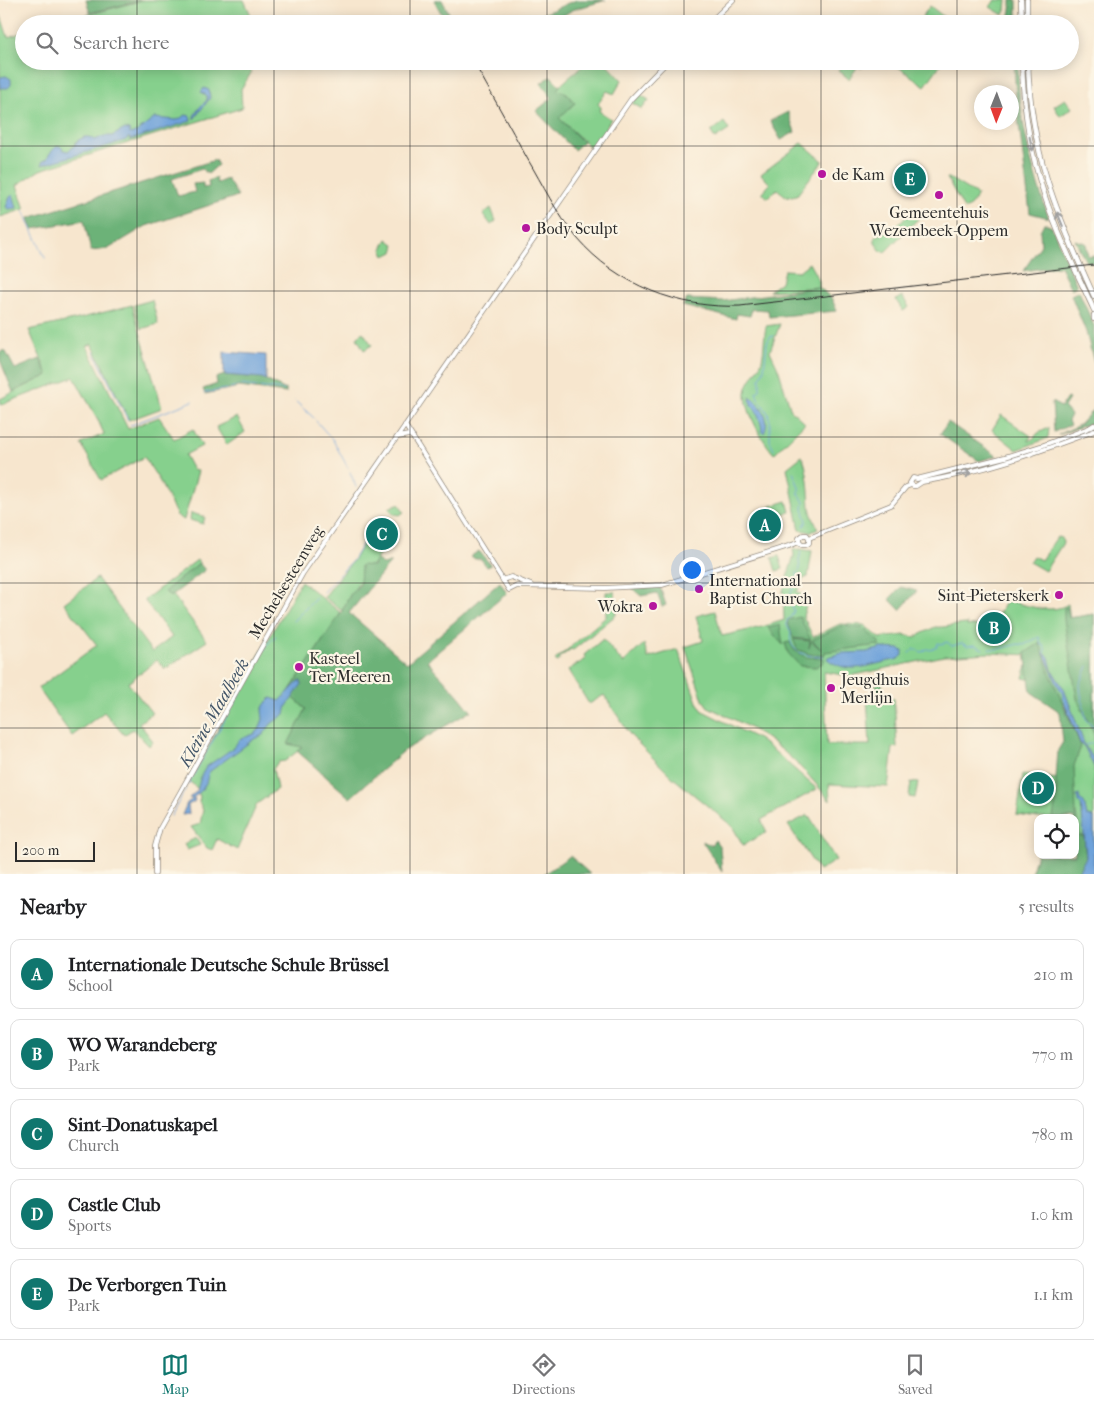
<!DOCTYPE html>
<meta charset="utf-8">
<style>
body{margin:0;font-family:"IM FELL French Canon",serif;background:#f6f6f6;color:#202124}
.controls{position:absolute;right:15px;bottom:15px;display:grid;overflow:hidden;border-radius:10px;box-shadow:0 2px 12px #0003}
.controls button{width:45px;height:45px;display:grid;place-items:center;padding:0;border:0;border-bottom:1px solid #e0e0e0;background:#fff;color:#202124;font:25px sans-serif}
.compass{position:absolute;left:974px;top:85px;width:45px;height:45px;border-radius:50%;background:#fff;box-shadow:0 2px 12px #0003;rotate:181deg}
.scale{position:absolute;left:15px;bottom:12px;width:80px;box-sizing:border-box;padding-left:5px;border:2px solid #2b2b2b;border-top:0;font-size:14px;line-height:18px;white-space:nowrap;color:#2b2b2b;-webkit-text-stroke:4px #fcf5e5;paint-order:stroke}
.you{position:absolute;left:691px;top:569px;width:18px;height:18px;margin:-12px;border:4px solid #fff;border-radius:50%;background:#1a73e8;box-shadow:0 0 0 8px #1a73e833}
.badge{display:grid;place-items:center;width:32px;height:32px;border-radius:50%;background:#0f766e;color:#fff;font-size:16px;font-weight:700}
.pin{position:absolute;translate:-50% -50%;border:2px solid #fff;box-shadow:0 1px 5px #0006}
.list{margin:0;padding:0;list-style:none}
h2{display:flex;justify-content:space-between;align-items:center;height:65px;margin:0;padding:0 20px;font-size:21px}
h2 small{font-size:16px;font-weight:400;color:#757577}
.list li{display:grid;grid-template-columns:32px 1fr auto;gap:15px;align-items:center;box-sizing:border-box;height:70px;margin:0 10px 10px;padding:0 10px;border:1px solid #e0e0e0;border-radius:10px}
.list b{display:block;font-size:19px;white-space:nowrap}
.list p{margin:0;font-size:16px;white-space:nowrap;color:#757577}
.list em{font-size:16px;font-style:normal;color:#757577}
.icon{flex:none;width:28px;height:28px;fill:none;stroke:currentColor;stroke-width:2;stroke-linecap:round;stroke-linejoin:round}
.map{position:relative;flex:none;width:1094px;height:874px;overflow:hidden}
.search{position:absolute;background:#fff;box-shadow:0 2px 12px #0003;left:15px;right:15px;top:15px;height:55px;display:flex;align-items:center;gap:12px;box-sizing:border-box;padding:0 18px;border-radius:28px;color:#757577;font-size:19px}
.sheet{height:465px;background:#fff}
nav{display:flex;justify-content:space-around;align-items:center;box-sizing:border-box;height:70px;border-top:1px solid #e0e0e0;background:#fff;font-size:14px;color:#757577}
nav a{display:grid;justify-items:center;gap:2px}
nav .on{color:#0f766e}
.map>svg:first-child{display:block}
</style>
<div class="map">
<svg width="1094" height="874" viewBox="0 0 1094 874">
<rect width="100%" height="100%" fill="#fcf5e5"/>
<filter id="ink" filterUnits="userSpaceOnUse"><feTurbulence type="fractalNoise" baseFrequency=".02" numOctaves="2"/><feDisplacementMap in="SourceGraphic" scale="10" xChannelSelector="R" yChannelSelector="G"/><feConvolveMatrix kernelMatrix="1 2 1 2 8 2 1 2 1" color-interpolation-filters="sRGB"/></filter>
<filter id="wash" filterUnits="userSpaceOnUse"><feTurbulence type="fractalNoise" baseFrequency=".0096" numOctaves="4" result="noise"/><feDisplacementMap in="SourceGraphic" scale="20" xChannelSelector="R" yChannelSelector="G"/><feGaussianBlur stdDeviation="1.12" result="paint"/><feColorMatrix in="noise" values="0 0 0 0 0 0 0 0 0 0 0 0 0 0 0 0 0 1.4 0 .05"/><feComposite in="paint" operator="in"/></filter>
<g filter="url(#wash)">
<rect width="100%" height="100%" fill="#f7e6ce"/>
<!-- green -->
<path fill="#86d08d" stroke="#587e5c" d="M144,0H244L255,24H53Z
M995,0H1007L1006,10L1003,15L990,7Z
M930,6L953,24H917Z
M0,13L8,37L24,32V61H252L251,73L241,89L242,108L40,170L17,185L25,209L0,217Z
M588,61H604L622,80L614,94L607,91L598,104L601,107L599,111L611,119L606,127L607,129L592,149L559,118L556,89Z
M845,61H863V67L861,68L858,66L849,79L838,70Z
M890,61H943L925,86Z
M639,94L649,100L642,109L632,103Z
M1065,99L1072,108L1060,116L1054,106Z
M724,122L729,130L715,139L711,132Z
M802,143L823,161L797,195L787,197L777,189L768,198L762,193L770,184L761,174Z
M913,169L920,177L908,189L900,181Z
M947,178H949L977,195L976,199L967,209H964Z
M491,208L496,221L491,225L483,214Z
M915,208L922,215L885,252L881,251L875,243V237L896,226Z
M387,239L395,245L393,252L385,256L382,249Z
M809,263L819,281V287L769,291L781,282L784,270L799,271Z
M902,296L909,307L903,311L896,300Z
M152,300L158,324L141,329L134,305Z
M132,305L162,408L129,420L92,344L87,346L128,429L159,417L174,439L193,429L202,446L185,455L193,470L198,471L184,520L177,516L159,480L144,457L101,480L81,444L104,434L97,418L74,377L0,405V399L48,375L29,330L78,319Z
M780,324L770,351L778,368L791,410L805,423L774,454C763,442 741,405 747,388C750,378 759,370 762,360C764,349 764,337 766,326Z
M363,332L372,345L364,350L357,338L359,337V335Z
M1001,415L1031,436L1028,441L1033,439L1038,433L1049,428L1048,438L1017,450L992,430Z
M237,417L245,432L227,445L216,427Z
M802,456C808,467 809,493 810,507C811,515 815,522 818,529L811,532L800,530L787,468Z
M787,501L790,512L774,516L771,506Z
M397,504L400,505L404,512L400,515L394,514L389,508Z
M191,513L205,517L203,524L190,520Z
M368,536L376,543L380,536L389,542L350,595L342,611L324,597L354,559Z
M1057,537L1062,538L1063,543L1045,571L1029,562L1033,556L1041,560Z
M800,549L812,551L808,577L803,579L797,592L808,599L803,616L813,637L840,624L864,625L880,638L905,635L915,637L935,627C945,628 957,624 968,624L967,626L993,625L1004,604L1009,601C1026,605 1052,615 1068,604L1070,618L1094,614V874H1031L1038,850V855H1075V818H1038L1017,815L1023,774L1056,779L1078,739L1064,703L1036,681L1023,678L1030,655L989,653L944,656L850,676L824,672L827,745H870L867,699L894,698L897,747L893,748L888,787L829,784L830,801C811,777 788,752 763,736C746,724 726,716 708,707L703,700L685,647L703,641L696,616L715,611L722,636L762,627L784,620L783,591L794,555L793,550Z
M779,556L783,569L776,571L772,558Z
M197,560L199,563L165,591L170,597L173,595L207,641L165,669L157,660L128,683L152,713L139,723L153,741L149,746L133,729L124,735L104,712L72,736L38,688L97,645L64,603L97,578L152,652L172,637L144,600Z
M301,581L341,613L288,693L306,709L303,747L285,761L278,762L273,769L277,789L257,804L237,850L217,839L212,850L207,848L191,827L200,824L203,810L199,802L200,797L197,788L189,781Z
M606,592H615L616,615L578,646L573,650L571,649L559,658L560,660L557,662L555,660L606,617Z
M603,639L623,663L644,644L648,658L678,649L697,702L703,711L758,739L774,751L817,789L761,820L767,832L743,845L732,826L672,777L631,736L604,695L589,704L568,670L586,659L584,655Z
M911,782L918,783L915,798L909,797Z
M808,815L836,860L819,871L788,825Z
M196,838L200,845L187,850L184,844Z"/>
<!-- forest -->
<path fill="#6cb278" stroke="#4c6e52" d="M86,0H143L90,13Z
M434,0H442L455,24H447Z
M577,0H606L572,10L561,17L566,21L565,24H538L545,19L544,16V13C556,10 565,3 577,0Z
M1011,0H1017V24H1008L1011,10Z
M1014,61H1018C1019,74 1018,88 1020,100C1025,141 1035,180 1049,218L1030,213L1016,100Z
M551,76L560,86L557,90L566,93L575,103L559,118L583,142L574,150L536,111L552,98L541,83Z
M788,112L795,132L781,140L770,121Z
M215,160L218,165L208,174L202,169L172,179L178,196L195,192L193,184L203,183V188L209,187L208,181L216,178L217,183L227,179L238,196L146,226L108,249L91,251L84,220L33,229L29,218Z
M1044,223L1052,227L1077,286L1071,289L1060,266L1023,271L1041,245L1040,231Z
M1075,240L1086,243L1088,256L1094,255V262H1086Z
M819,287L832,299L837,311L769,317L768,310L752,309L750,316L737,314L736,319L683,306L687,299L723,301Z
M1079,291L1094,326V363L1086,332L1071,295Z
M5,350L15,369L40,359L48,375L13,392L0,360V352Z
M224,375L262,378L286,390V393L239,387L205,394L203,389L217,384L216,378Z
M1067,398L1069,399L1064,407L1071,415L1068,421L1070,425L1054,432L1052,402L1061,407Z
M1094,409V422L1058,435L1079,425Z
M948,422L997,456L979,461L940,434Z
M479,551L490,564V566L487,567L481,559H475L471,556Z
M376,559L384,565L391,562L349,613L407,663L500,582L507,593L427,661L459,696L471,711L405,750L350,798L297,751L302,747L288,744L306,709L288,693L341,613L350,595L360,584L361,565L373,566Z
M199,563L205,570L170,597L165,591Z
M660,587L666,605L662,607L657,593L641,596L632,588Z
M901,587L917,591L900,610L889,599Z
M1067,607L1069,618L1094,614V733L1077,699L1064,620V608Z
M800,617L811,640L793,638L787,620Z
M780,625L783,645L768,628Z
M841,626L863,628L879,642L880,645L825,652L824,656L808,654L797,649L793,639L810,641L809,648L811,641L821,649L812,640Z
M790,642L795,651H797L805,657L824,658V662L816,667L800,666L788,653L785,643Z
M1040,643L1049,671L1081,746L1074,766L1076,814L1080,836H1084L1086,859L1077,874H1031L1038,854V855H1075V818H1053L1056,799V778L1058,750L1063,742L1060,712L1031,692L1025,653Z
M881,676L884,698H877L876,683L878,682L877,677Z
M715,840L720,847L722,872L702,841L711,845Z
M570,856L590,874H544Z"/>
<!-- water -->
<path fill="#6ea2da" stroke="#4c6682" d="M6,76L11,79V85L8,88H0V77Z
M204,88L209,90L210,98L194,119V116L199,108L207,100V96L201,92Z
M186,115L190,116L191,121L130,140L129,137L126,140L111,145L42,165V162L47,159L50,153L57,146H60L64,150L68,151L74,146L77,141L84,137H90L95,140L104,136H112L125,129L129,130L130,134L138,131L155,118L177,120Z
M13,194L17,208L8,209L6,207L10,197Z
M224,352L266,355V380L262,378L224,375Z
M750,397C762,405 771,419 764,433L762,432C762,424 757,409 751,405Z
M882,648L900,649L903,651V655C899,661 892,660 885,662C863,667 848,674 827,659L828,657L842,653L867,652Z
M1044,653L1049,657L1052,670L1064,689L1085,746L1094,759V767L1084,746L1080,743L1063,699L1062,693L1057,684Z
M300,680L302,684L287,706L285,714L271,724L263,735L254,739L209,772L206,783L202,790L193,798L195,799L194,802L188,805L189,814L182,815L187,803L193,799L189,798L197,791L201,776L206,767L233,748L240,739L254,734L259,730L263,719L262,710L265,704L271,698L280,701Z
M1079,795L1080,800L1084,802L1087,816L1094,817V874H1077L1086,857L1081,804L1078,802L1077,796Z"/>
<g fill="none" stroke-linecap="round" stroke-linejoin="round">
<!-- stream -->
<path stroke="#6ea2da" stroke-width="1" d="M24,211L45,258
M94,352L128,420
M230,388L240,385L284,390
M204,393L227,389
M295,401L314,418
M316,421L333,440L348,468
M130,424L131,425L193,401
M774,449L770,441V421L768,413L758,398L756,392L760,390V378L764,369L767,343L770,337L774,336
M350,472L356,487
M793,472L799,487V494L804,502L803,509L807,521L804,526
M801,551L799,560L800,570L797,573L798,578L788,599L794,611L790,618L787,620V625L791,633C787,652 807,657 823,657
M323,592L353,560L367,536
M293,621L317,597
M989,649H999L1018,644L1024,645L1039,637L1041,644L1045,647V654
M264,650L270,641L276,636
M909,653L914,649L922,652L927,649L931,650L937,647L938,643L941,644L947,642L952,646L962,643L967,646L975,645L983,649
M1088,666L1080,685L1081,694L1086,720L1094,728
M1085,745L1094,743
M188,785L262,654
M171,816L186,788"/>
</g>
</g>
<g filter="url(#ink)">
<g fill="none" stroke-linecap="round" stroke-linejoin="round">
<defs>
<path id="major" d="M708,24L733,0
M405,425L509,590L517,586L605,588L662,585L792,545L799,542V538L803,535H807L809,538L891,505L906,487L911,485
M1094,426L1041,446L1005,457L917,479L913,478L910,483L913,486H916L922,482C981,472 1037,453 1094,431
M398,437L409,435L413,437
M799,542L802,545H806L809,543V538
M502,580L511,577L531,585
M155,874V846L160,828L303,573L631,99L668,61"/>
<path id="highway" d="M1021,0L1022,24
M1027,0V24
M1022,61C1023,107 1030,153 1045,197C1058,236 1077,273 1094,310
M1028,61C1030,152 1057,215 1094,296
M1094,315V319
M1091,427L1094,425"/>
</defs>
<!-- major casing -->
<use href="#major" stroke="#91887c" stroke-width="5.5"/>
<!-- highway casing -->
<use href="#highway" stroke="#91887c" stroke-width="6"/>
<!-- major -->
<use href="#major" stroke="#fff" stroke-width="4"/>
<!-- highway -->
<use href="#highway" stroke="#fff" stroke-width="4.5"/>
<!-- tram -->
<path stroke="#2b2b2b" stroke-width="1" d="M473,61C491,93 509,125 527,158C543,185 556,213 577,238C617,285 680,309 740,306L1094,265"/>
</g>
<!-- one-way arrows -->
<defs><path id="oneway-shaft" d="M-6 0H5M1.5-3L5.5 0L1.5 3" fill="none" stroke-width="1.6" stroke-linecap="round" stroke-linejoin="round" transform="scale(1.25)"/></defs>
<g stroke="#a0a0a0">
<use href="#oneway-shaft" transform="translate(1031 144) rotate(79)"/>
<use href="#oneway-shaft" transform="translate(1060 219) rotate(-112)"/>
<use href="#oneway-shaft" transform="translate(964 474) rotate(-12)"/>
</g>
</g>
<!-- grid -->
<path fill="none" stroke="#2b2b2b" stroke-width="1" stroke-opacity="0.55" d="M137,0V24M274,0V24M410,0V24M547,0V24M684,0V24M821,0V24M957,0V24M137,61V874M274,61V874M410,61V874M547,61V874M684,61V874M821,61V874M957,61V874M0,146H1094M0,291H1094M0,437H1094M0,583H1094M0,728H1094"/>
<!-- markers -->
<g fill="#b5179e" stroke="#fcf5e5" stroke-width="2">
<circle cx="822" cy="174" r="5"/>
<circle cx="939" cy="195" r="5"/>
<circle cx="526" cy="228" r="5"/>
<circle cx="699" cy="589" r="5"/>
<circle cx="1059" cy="595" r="5"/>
<circle cx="653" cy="606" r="5"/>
<circle cx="299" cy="667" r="5"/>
<circle cx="831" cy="688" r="5"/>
</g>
<g text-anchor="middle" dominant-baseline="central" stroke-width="4.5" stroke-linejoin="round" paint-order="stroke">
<!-- poi labels -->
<g font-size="16" fill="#2b2b2b" stroke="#fcf5e5" text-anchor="start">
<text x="832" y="174">de Kam</text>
<text x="939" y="212" text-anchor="middle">Gemeentehuis<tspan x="939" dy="18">Wezembeek-Oppem</tspan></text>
<text x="536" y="228">Body Sculpt</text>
<text x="709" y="580">International<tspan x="709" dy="18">Baptist Church</tspan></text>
<text x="1049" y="595" text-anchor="end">Sint-Pieterskerk</text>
<text x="643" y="606" text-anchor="end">Wokra</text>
<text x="309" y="658">Kasteel<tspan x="309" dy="18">Ter Meeren</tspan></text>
<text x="841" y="679">Jeugdhuis<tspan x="841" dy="18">Merlijn</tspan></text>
</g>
<!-- street labels -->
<g font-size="16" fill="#2b2b2b" stroke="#fcf5e5">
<text transform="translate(286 582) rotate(-59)">Mechelsesteenweg</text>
</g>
<!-- water labels -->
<g font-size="18" font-style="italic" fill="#425568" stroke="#fcf5e5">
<text transform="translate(214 713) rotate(-60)">Kleine Maalbeek</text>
</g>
</g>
</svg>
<div class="controls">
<button><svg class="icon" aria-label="locate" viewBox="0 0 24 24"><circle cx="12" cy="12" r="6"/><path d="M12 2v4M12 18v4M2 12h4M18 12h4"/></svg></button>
</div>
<svg class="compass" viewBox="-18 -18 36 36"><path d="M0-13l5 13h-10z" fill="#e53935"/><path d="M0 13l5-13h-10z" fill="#757577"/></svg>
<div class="scale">200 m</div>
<div class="you"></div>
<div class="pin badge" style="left:765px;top:525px">A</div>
<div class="pin badge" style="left:994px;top:628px">B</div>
<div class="pin badge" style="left:382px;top:534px">C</div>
<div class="pin badge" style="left:1038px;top:788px">D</div>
<div class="pin badge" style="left:910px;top:179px">E</div>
<div class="search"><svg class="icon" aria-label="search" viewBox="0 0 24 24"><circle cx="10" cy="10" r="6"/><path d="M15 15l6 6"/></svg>Search here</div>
</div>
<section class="sheet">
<h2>Nearby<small>5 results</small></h2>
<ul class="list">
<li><span class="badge">A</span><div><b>Internationale Deutsche Schule Brüssel</b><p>School</p></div><em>210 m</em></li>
<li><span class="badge">B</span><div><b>WO Warandeberg</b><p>Park</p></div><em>770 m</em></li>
<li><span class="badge">C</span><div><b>Sint-Donatuskapel</b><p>Church</p></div><em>780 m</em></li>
<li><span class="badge">D</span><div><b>Castle Club</b><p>Sports</p></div><em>1.0 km</em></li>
<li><span class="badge">E</span><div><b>De Verborgen Tuin</b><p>Park</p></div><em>1.1 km</em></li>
</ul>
</section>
<nav>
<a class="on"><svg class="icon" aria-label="map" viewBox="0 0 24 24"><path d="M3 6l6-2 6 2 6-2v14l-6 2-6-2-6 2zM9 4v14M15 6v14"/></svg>Map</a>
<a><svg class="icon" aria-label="directions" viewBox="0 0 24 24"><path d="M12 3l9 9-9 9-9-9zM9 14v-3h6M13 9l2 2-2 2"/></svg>Directions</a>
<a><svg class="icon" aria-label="saved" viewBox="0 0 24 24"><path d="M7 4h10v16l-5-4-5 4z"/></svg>Saved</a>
</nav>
